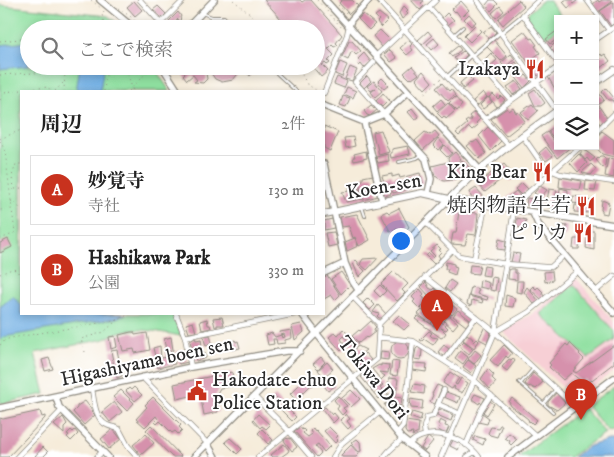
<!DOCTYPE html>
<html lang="ja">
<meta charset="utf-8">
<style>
body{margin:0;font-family:"IM FELL DW Pica","Noto Serif JP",serif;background:#f2f2f2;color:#222}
.controls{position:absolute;right:15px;top:15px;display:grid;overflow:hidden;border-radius:0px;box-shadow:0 2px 8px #0003}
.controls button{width:45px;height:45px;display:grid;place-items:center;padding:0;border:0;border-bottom:1px solid #e0e0e0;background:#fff;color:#222;font:25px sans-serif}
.you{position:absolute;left:400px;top:240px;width:18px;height:18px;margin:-12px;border:4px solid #fff;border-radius:50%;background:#1a73e8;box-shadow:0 0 0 8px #1a73e833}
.badge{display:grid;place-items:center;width:32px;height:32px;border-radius:50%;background:#c8321e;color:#fff;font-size:16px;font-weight:700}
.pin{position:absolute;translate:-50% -41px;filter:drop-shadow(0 1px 2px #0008)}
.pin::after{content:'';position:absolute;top:26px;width:18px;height:15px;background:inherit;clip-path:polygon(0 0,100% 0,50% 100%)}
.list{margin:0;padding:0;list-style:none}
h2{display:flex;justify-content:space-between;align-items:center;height:65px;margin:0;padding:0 20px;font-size:21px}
h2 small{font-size:16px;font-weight:400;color:#767676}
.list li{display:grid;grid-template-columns:32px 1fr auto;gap:15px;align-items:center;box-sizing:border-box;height:70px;margin:0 10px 10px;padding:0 10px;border:1px solid #e0e0e0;border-radius:0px}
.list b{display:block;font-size:19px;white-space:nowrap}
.list p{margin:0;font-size:16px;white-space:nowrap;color:#767676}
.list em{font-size:16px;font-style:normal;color:#767676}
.icon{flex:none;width:28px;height:28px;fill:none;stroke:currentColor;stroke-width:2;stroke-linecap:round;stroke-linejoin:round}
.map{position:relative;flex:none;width:614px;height:457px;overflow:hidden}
.search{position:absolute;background:#fff;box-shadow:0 2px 8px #0003;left:20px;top:20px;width:305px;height:55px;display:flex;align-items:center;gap:12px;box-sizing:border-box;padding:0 18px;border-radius:28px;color:#767676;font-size:19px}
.panel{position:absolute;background:#fff;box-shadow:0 2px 8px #0003;left:20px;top:90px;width:305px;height:225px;border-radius:0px}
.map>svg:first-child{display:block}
</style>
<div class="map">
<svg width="614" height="457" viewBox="0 0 614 457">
<rect width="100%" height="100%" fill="#fff"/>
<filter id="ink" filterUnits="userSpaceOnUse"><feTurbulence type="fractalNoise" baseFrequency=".02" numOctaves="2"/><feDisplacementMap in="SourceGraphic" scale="10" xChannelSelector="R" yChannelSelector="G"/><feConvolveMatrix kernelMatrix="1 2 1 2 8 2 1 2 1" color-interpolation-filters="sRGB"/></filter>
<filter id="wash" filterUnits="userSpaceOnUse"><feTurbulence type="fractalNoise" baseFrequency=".0096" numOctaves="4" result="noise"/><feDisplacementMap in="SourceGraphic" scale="20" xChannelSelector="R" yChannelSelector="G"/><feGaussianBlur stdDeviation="1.12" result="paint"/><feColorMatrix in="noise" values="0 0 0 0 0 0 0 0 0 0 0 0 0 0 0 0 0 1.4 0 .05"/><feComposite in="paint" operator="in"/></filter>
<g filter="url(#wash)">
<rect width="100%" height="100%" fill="#f6ecda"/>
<!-- built -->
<path fill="#f7cfd5" d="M576,278L614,322V371L577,398H574L504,333V330L532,314Z"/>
<!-- green -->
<path fill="#8fe0a0" stroke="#5d8666" d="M543,0H549L563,19H558V29L544,39L527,17L528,13Z
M0,5L108,16L125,29H29V66H153L170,91H21V314H173L181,336C157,332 127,323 105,339L35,353L45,394L0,404Z
M572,286H575L614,331V339L588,358L540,314Z
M614,386V430L608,431L587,406Z
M584,408L605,433L570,457H518Z"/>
<!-- water -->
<path fill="#70aee3" stroke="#4e6c87" d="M29,42V66L0,69V45Z
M80,66H104L100,91H76Z
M13,296L21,305V314H126L116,318L3,337L0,340V307Z
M609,440H614V457H573L589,446Z"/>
<g id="blocks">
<!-- building -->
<path fill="#d691ac" d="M264,0H300L302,2L305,0H311L342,35L336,43L338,45L334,47L332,45L328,49L334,55L328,61L330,63L327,65L325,63L322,65L328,71L321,77L312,66H316V29H277L274,26L281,19Z
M342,0H352L358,6L349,14L339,3Z
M411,0H423L424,1L421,3L424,6L420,10Z
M490,0H494L498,4L491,11L486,5Z
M519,0L524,6L503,25L498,19Z
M565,0H578L568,8L563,2Z
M598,0L599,2L602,0H611L612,2L598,12L593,4Z
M134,1L142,10L135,16L127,7Z
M461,1L469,10L461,18L456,11L455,12L452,9Z
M614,2V24L611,26L600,11Z
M158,6L166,14L162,18L153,10Z
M404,6L408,10L406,12L408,14L402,19L399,13Z
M500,6L504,11L496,18L492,13Z
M178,12L181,16L180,18L181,19L179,21L178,19L172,26L168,22Z
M379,13L388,20L381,27L377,22L379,20L375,16Z
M447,13L454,20L448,25L442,18Z
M363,14L375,24L369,30L358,19Z
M469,14L476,22L471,26L464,19Z
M475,25L481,31L470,42L464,36Z
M491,26L496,32L489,39L483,32Z
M380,30L390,40L382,47L373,36Z
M558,30V39L550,44L546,39Z
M428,31L432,36L422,45L418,40Z
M524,31L530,39L532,38L537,45L535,46L540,53L533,58L544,72L538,76L512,40Z
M434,38L439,44L432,50L427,44Z
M409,40L412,44L410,46L413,50L407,55L400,48Z
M494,40L507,56L501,61L487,47Z
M349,41H352L361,51L356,55L353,52H351L348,60L342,57Z
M557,41L558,42V58L550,48Z
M458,46L461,50L452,57L449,53Z
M390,50L397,58L391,62L384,54Z
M463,51L467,55L459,64L454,58Z
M364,53L371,62L364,68L361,64L359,66L358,64L360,62L358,59Z
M491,53L497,60L488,68L483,61Z
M511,54L515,59L505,67L501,63Z
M601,54L602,56L605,54L610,61L600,69L595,62V59Z
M340,62L347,65L342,77L335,74Z
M516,62L520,68L511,75L508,68Z
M181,66H248L254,72L250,76L244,70L242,71L241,70L233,80L222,82L215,79L209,70L206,73L207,79L203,83L194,82L197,80L193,75L187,80L183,75L186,72Z
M412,66L419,74L412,79L411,78L410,79L404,73Z
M350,67L357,70L352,81L345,79Z
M558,70V94L548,77Z
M423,71L432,82L425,89L416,79Z
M519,71L523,77L526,75L531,81L524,88L514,75Z
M367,76L371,81L364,88L360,83Z
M468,76L473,81L463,89L460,83Z
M337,77L347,81L344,88L334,84Z
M382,78L389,85L384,89L378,82Z
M374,81L382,91L375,97L371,92L376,88L371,91L367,86Z
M516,81L522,89L513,95L507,87Z
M442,83L449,91L451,89L455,95L448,101L436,88Z
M347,87L356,91L353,98L344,94Z
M606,88L614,98V103L612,100H608L602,92Z
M535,89L545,103L541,106H535L529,93Z
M483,92L487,97L477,106L473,101Z
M383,93L389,100L382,107L376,101Z
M599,93L604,100L598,105L607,118L600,124L595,117V96Z
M493,94L498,99L501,96L505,100L497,107L489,97Z
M343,96L350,98L346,107L340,105Z
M455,97L462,105L457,111L449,103Z
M488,97L492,102L483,109L480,105Z
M441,99L445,104L437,111L433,106Z
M448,103L455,111L446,119L444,116L442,118L437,113Z
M532,104L538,111L528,120L521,112Z
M371,105L374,109L376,107L378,109L370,116L367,115L364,111Z
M412,108L419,117L415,120L408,112Z
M507,108L509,111L513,108L516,113L518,112L525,121L506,136L491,119Z
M474,112L480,119L476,123L478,125L472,130L469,127L459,136L456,133L467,124L465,122L468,120H472L469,116Z
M558,124V139L555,140L548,131Z
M324,126L338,132L330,151L324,148Z
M488,127L501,141L491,151L479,136Z
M381,130L389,152L379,155L376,142L375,143L373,132Z
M435,131L439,136L423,150L415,141L425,132L430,135Z
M602,131L614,140V157L602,154L595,146V139Z
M547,132L555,142L558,140V146H572L557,158L541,136Z
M353,137L355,146L346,148L344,138Z
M438,138L444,145L438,150L433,145Z
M477,140L486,153L479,159L467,146L472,142L473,143Z
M445,145L452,153L447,157L440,150Z
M408,146L410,154L391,158L390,153H392V149Z
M546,147L553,156L546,161L539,153Z
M583,149L595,158L590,162L587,158L585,160L580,154Z
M366,151L367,158L354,161L353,157H355L354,154Z
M455,152L461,159L450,168L448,158Z
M388,154L389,161L378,163L376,157Z
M579,154L587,163L578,172L570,163Z
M600,156H603L606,159L605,165L603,168L596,160Z
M608,158L614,159V178L605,176Z
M462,160L469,167L464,172L457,164Z
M448,162L449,169L448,170L450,169L452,180L444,181L435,176L432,166Z
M504,164L515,177L510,181L499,168Z
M591,164L596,169L591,175L583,173L582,172Z
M456,165L463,173L454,180L451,168Z
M497,168L504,177L485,192L478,184Z
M420,173L423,183L417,185V187L393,193L390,184L385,185L382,176L392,174V177L399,175L400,178Z
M373,175L378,196L363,200L359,181L363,180V177Z
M560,177L582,181L580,190L559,187Z
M586,181L597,182L595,191L585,190Z
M522,183L528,189L521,195L515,189Z
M389,185L391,194L384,196L383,186Z
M356,186L357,189H360L362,199L346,202L342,192L350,191L349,187Z
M540,186L547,190L541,197L534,193Z
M476,188L484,197L482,199L471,197L470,192Z
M560,188L568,190L567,198L559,196Z
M549,189L557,190L554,208L546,207Z
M516,191L520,196L512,203L507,198Z
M573,196L582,197L581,204L572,203Z
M527,198L537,200L538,198H541L539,207L526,205Z
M583,199L591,201L590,213L574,212L575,205L582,206Z
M602,200L609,203L607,214L602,213V211L601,210Z
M399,208L409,227L400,235L397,229L390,231L381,214L387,211L389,213Z
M459,211L478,213L476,235L468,234L465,245L451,244L453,233H456Z
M357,214L370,240L359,246L355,237L353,238L349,226L342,227L340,217Z
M517,218L526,220L524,228L516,227Z
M332,219L334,228L324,230V221Z
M561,225L567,226L566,236L559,235Z
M588,231H594V250L586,248Z
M334,232L337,245L328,247L325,233Z
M355,238L358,246L347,251L345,242Z
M8,239L12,247L0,253V243Z
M499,239L506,241L505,250L497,249Z
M574,239H580L579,249H573Z
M437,245L441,249L439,250L441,252L438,255L440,258L434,264L426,256L429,253L433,258L435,256L430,251Z
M513,253L520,254L518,263L511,262Z
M378,258L367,270L360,264L363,259Z
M356,260L358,262V264L365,271L359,277L353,263Z
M446,262L454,264V266L457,267L455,275L447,272L448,269H445Z
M470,265L480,266L478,274L469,273Z
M484,266L490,267L489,276L482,275Z
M511,269H515V273H517V280L508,279L509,270Z
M394,271L408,284L402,290L405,293L397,301L381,284Z
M552,271L553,280L545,282L544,272Z
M341,272L350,285L341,294L331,279Z
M327,275L340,295L335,300L331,295L324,299V277Z
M492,277L497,278L495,291L490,290Z
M450,280L456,284L450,292L445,288Z
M480,280L489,283L488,289L479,287Z
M517,281H523L522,293L516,292Z
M426,282L429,288L433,290L435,288L437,291L430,297L421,287Z
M380,285L386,291L380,297L374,291Z
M533,286L536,289L538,287L543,292L542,293L544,296L541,299L530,289Z
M471,287L479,289L477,294L488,297L487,300L469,295Z
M527,287L539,301L534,304L524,292Z
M420,289L424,294L422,296L427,302L420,309L413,302L415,300L412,297Z
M435,294L443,300L430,311L425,307Z
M506,295L515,298L513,307L505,306Z
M469,296L483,300L482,303L472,300L471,306L467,304Z
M368,298L375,305L370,310L363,303Z
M448,302L457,309L452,315L443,308Z
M378,305L386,314L382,318H379L377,316L379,314L373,312Z
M441,307L447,312L441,319L435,314Z
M422,310L434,319L431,324L418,314Z
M458,310L470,320L466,326L453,316Z
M399,315L410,324L404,330L393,321Z
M449,315L458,323L453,329L444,321Z
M418,316L436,327L438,324L435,321L437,318L446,326L448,328L446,330L441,328L446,333L443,337L441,338L415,319Z
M222,317L224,325H217V327H215L213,318Z
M207,319L208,325H210L211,328L202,330L200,321Z
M371,321L376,327L374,329L375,332L367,338L366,337L359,343L352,336L359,330L360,331Z
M193,322L196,332L189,333L186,324Z
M301,324L304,332L295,340L292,326Z
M485,326L491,333L487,343L479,339Z
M343,329L358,344L354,348L344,336L341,339L346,346L341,351L329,337L335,332L338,335Z
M291,330L292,338L285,340V343L277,344L276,339H273L274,344L268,345L266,335L272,333L275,337L281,335L282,338L285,337L284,334L281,335L280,332Z
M429,331L432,333L430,335L432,337L438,338L433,345L424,339L422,341L420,340Z
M131,332H134L135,335L147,333L150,350L135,353L134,349L123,351L119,335Z
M467,334L474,340L473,341L474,342L477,339L479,341L474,348L463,340Z
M210,335L212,343L206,346L203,336Z
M115,336L117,347L111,349L109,337Z
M171,337L173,350L166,351L164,339Z
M195,338L196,340L201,339L202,346L192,348L190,341Z
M235,340L236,342L238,341L240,348L232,350L230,342Z
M464,341L473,349L469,354L459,346Z
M391 350a9 9 0 1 1 18 0a9 9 0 1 1-18 0Z
M570,343L580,353L579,354L584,359L573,371L576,373L614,345V363L588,383L585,379L581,381L571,373L563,380L549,367L551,365L549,363L566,344L568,346Z
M444,345L449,349L444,356L438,352Z
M504,345L512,353L508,358L506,356L498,367L490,360Z
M160,346L161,358L167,357L165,352L172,351L175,364L158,368L153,348Z
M358,346L366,350L361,354L360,353L356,358L352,351Z
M418,347L422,350L421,360L414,359L416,349Z
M117,350L120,364L114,366L111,351Z
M184,350L188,362L179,364L176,352Z
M475,350L481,355L474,364L468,359Z
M381,351L389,352L388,360L380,359Z
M460,351L468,357L463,364L455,358Z
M205,353L206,358L196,361L195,355Z
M365,353L371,360L361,368L357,361Z
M321,357L325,362L318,369L313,364Z
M49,358L53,369L45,371L42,360Z
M513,358L515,361L507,371L502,367L509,359L511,360Z
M468,360L476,366L471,373L463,367Z
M392,361L399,362L397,376L390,375Z
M327,362L333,369L324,377L318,370Z
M414,363L427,364L426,372L413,370Z
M381,364L389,365L388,373L379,372L385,376L381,380L372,369L379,365L381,366Z
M120,366L122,376L117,378L114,367Z
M488,369L494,375L492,378L496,382L490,389L481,379Z
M232,372L234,386L220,388L215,397L218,412L204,415L200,394L177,399L174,384Z
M450,372L459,378L455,384L457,385L461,378L468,383L462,393L454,389L455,387L454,386L452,389L450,388L443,383Z
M533,373L543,382L535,389L530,386L529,387L525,384Z
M368,374L377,384L371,389L361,377Z
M308,376L315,383L312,386L311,385L296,400L290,394Z
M328,378L335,386L328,391L322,383Z
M389,378L398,379L396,395L387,394Z
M380,382L383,385L380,387L383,390L382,396L379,399L371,390Z
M414,384L425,386L424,394L411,392Z
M437,385L442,387L435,404L430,402L433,395L432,394Z
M134,387L142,395L135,401L126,391L129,388L131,390Z
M121,390L134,403L127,411L113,397Z
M351,390L360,399L351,407L342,398Z
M446,392L460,397L458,403L444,397Z
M556,393L565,403L557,410L548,405V402Z
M475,394L485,398L482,404L480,402L479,404L472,399Z
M275,396L296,417L292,421L271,400Z
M338,396L347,406L343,408L346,411L342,415L337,409L339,406L334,400Z
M387,396L402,398L401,406L386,404Z
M153,397L181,425L179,427L182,430L178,434L175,431L172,433L160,421L157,424L155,422L158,419L156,416L145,427L136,419L147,407L145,405Z
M512,398L537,420L533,424L530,421L529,422L528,419L511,406L509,402Z
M410,399L423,401L422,409L411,408Z
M85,401L93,411L92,412L95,415L84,425L73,412L77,408V406Z
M490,401L494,404L487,415L483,412Z
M114,402L122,412L110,422L102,412Z
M384,404L401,407L399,418L396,420Z
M325,407L332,415L334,413L338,418L333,423L322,409Z
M439,409L453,415L451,421L437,415Z
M40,411L42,417L45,416V418L8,457H0V418L3,419Z
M412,412L422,415L420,421L410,417Z
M482,413L489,418L487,424L478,422Z
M258,414L270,425L266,429L262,426L260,428L253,420Z
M346,414L350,419L347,421L351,426L348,429L340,420Z
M63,417L67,424L64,427V434L54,425Z
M440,420L446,423L445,426L449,427L446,434L438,430L440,425L438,424Z
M406,421L419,423L418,433L412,436L413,433L407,434L405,431Z
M151,425L181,456L180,457H172L146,430Z
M500,425H502L497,437L490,435L488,433L491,427L498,428Z
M300,427L302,430L303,429L305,431L303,433L308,437L312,434L310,431L313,428L315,431L316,430L330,446L324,452L318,444L315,446L321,453L317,457L294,431Z
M329,427L338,436L336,438L338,440L335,443L324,431Z
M113,429L121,439L109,449L101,439Z
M262,429L273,440L268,444L258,433Z
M71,430L73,432L75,430L78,434L71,441L67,437L69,435L67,434Z
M509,433L517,439L511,445L509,443L510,441L505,438Z
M146,434L154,443L141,455L133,445Z
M475,436L485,439L483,445L473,440Z
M428,437L433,441L425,451L421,448Z
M230,438L242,449L237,454L225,442Z
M287,438L288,439L290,438L297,447L292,451L285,442L284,440Z
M357,439L360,442L361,451L359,452L351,443Z
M453,440L461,444L458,450L450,446Z
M284,444L289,450L288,452L281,457H273L271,455Z
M351,445L359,454L356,457H342L341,455Z
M43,447L48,452L43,457H36L35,456Z"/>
</g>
</g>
<g filter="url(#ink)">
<use href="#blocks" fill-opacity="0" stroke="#908c82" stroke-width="1"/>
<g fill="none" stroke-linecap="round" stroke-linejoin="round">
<defs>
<path id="service" d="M202,13L212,17H224L234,29
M454,35L463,27
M269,66L296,91
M399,162L417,158L420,156
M362,207L365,216
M519,382L553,412
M521,383L534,368
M544,403L556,389"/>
<path id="pedestrian" d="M503,31L523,15
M472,56L498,34
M447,77L471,55"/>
<path id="minor" d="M140,0L166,29
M378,0L509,146
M477,0L557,111
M539,0L523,15L558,63
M587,0L609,30
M429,7L511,100
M161,23L184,0
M595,40L614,27
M376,56L436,0
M374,62L355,82L384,114
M324,93L347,35L349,26
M485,119L558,67
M595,133L614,114
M522,135L549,174
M553,171L560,174L614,182
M426,223L459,256L506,264L545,267H551L561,258
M474,259L484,212
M425,277L495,332L575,407
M596,291L614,276
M353,297L379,324
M176,314L185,337L191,367
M495,332L529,312L578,271
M185,337L295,314
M378,337L413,341L474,380L536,436
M444,360L476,317
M142,377L207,443
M92,389C94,400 95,420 107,425C111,427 115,427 119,429L128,446L138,457
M254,396L289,431L311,457
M438,404L444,390
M397,433L403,426L413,341
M425,435L424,427L427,417L433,416L438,404L456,412
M408,445C428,425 464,436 479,457
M466,445L481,410L491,395
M17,457L62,410
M97,457L102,452
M258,457L377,359L379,324L452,250
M333,457L342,443L380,412
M384,457L389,451L402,439
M441,457L495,332L515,204L581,146
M467,457L474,452"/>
<path id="tertiary" d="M100,0L135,29
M325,0L480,170
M349,26L351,20L369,0
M186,29L214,0
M162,66L178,91
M324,106L364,122L384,114L408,92
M384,114L426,159L431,179L428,193
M364,122L382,201
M324,164L345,263L353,282L359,291
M533,213L538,224L614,313
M324,273L345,263
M302,314L317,334L402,439L425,457
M56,397L59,407L108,457
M0,408L191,367L286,351H300
M207,443L215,457
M194,457L449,199L614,225
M508,457L614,378"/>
<path id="secondary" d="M595,83L614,70
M324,214L422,193L449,199C481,165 520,137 558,110"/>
</defs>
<!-- service casing -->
<use href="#service" stroke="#908c82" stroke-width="4"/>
<!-- pedestrian casing -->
<use href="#pedestrian" stroke="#908c82" stroke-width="5"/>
<!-- minor casing -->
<use href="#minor" stroke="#908c82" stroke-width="6"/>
<!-- tertiary casing -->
<use href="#tertiary" stroke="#908c82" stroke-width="8"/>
<!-- secondary casing -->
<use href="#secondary" stroke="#908c82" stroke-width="8"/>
<!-- path -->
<path stroke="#908c82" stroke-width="1" stroke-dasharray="1 4" stroke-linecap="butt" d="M91,0L102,9
M233,0L249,13L263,29
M317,0L343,29
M338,5L346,13
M118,8L131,17L142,29
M104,11L102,14L105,29
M0,41L29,38
M123,66L126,69L133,91
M297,66L307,84L317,91
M155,67L160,74
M0,75L65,71L64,91
M55,91L65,81
M104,91L107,66
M129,91L139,80L154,66
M421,96L441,79
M0,100L4,92L48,87L51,91
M0,139L21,130
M0,141L5,151L12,209L0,210
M15,189L21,188
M13,190L12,176L16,164H21
M11,201L15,202L21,210
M0,239L13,234L15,232L12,210
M0,274L12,269L16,270L21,276
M0,345L5,340L11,338L117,320L130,314
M85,352L81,339L104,332L116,321"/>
<!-- service -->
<use href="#service" stroke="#fff" stroke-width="2"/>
<!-- pedestrian -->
<use href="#pedestrian" stroke="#fff" stroke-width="3"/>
<!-- minor -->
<use href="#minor" stroke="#fff" stroke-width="4.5"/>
<!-- tertiary -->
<use href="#tertiary" stroke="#fff" stroke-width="5.5"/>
<!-- secondary -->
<use href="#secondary" stroke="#fff" stroke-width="6"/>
</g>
</g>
<!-- icons -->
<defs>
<symbol id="restaurant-bare" viewBox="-9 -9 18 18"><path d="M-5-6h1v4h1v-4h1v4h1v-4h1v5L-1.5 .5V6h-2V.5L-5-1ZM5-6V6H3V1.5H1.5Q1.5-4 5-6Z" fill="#c8321e" stroke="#fff" stroke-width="2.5" paint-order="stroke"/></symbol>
<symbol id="civic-bare" viewBox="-9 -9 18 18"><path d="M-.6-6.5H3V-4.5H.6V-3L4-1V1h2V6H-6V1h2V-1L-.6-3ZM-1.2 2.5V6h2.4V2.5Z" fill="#c8321e" stroke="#fff" stroke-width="2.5" paint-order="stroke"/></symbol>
</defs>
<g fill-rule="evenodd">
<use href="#restaurant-bare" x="521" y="55" width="28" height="28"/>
<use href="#restaurant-bare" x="528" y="158" width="28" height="28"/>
<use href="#restaurant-bare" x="572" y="192" width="28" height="28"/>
<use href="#restaurant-bare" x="569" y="219" width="28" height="28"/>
<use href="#civic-bare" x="183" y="377" width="28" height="28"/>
</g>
<g text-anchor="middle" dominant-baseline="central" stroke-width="4" stroke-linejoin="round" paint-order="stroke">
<!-- poi labels -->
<g font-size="20" fill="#2b2b2b" stroke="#fff" text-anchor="end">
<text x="520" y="69">Izakaya</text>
<text x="527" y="172">King Bear</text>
<text x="571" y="206">焼肉物語 牛若</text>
<text x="568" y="233">ピリカ</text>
<text x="212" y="380" text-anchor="start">Hakodate-chuo<tspan x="212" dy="23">Police Station</tspan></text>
</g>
<!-- street labels -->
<g font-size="20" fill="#2b2b2b" stroke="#fff">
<text transform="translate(384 187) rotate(-10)">Koen-sen</text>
<text transform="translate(147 362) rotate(-12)">Higashiyama boen sen</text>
<text transform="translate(373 378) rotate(51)">Tokiwa Dori</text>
</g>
</g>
</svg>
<div class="controls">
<button>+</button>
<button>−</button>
<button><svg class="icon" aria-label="layers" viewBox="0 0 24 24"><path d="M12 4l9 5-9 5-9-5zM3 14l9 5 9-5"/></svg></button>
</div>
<div class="you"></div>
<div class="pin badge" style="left:437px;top:331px">A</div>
<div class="pin badge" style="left:581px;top:420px">B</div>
<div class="search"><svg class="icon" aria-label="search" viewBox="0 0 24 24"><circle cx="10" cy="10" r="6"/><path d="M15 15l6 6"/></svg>ここで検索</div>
<section class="panel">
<h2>周辺<small>2件</small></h2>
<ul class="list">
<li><span class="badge">A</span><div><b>妙覚寺</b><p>寺社</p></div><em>130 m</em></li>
<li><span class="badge">B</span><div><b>Hashikawa Park</b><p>公園</p></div><em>330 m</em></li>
</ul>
</section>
</div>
